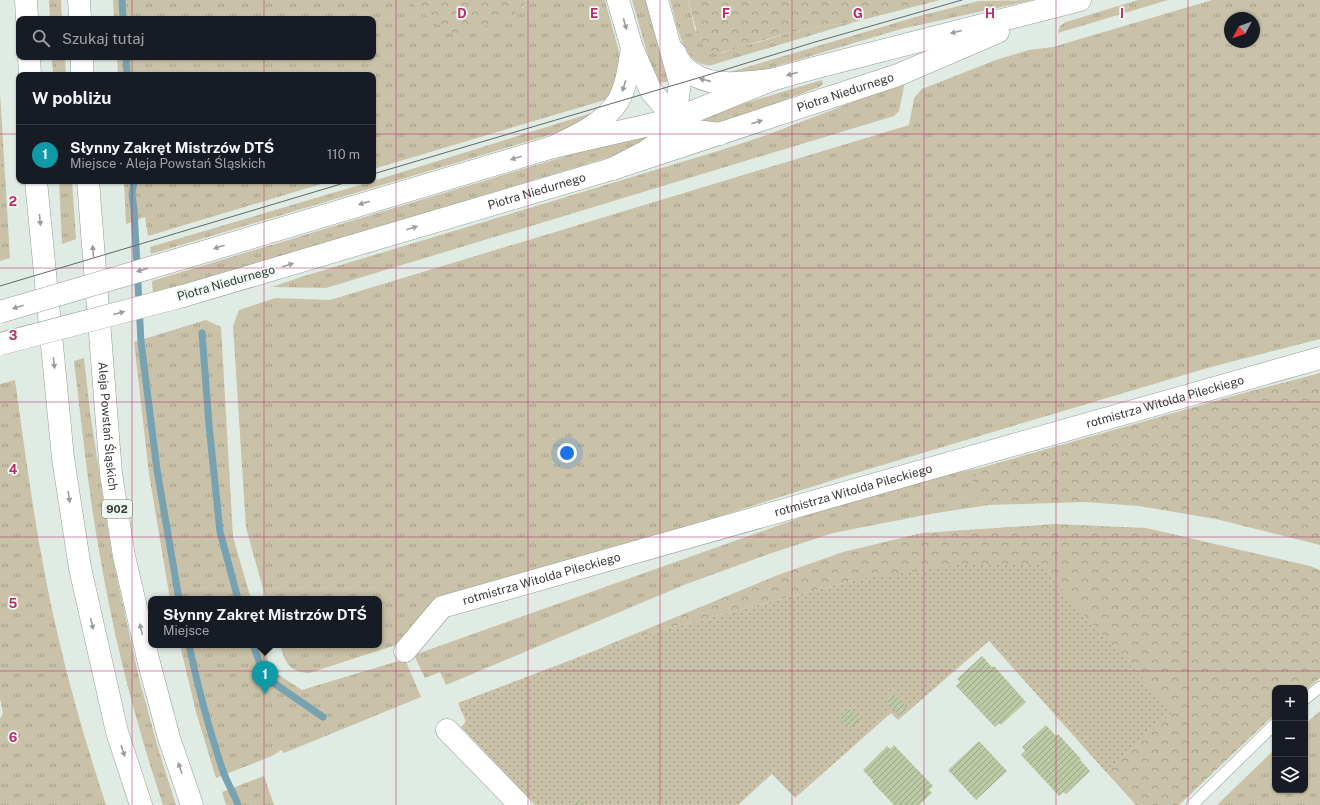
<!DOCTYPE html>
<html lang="pl">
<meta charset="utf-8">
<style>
body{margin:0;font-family:"Public Sans",sans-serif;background:#20242c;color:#f1f3f6}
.controls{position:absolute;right:12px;bottom:12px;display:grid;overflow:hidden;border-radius:8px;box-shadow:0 1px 3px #0004}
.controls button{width:36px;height:36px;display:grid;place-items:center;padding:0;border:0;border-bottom:1px solid #363941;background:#171b24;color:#f1f3f6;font:20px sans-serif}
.compass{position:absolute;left:1224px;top:12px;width:36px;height:36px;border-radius:50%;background:#171b24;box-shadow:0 1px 3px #0004;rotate:229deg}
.you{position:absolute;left:567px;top:453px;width:14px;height:14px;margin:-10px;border:3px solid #fff;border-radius:50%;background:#1a73e8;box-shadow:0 0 0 6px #1a73e833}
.badge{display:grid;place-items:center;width:26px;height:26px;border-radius:50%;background:#d699b8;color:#fff;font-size:13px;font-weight:700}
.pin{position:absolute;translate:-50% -33px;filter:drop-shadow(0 1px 2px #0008)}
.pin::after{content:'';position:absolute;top:21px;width:14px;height:12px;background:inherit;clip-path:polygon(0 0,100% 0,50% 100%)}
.popup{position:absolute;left:148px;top:596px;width:234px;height:52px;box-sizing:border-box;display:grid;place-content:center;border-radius:8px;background:#171b24;filter:drop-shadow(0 1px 3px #0005);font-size:13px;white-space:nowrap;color:#9ea1a6}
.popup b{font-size:15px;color:#f1f3f6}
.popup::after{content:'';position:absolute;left:50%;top:100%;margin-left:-8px;border:8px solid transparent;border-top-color:#171b24}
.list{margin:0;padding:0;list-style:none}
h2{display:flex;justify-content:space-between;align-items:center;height:52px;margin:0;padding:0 16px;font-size:17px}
h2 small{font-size:13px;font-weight:400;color:#9ea1a6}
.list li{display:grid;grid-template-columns:26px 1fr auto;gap:12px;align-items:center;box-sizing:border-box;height:60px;padding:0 16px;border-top:1px solid #363941}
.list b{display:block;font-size:15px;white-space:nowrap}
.list p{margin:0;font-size:13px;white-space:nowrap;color:#9ea1a6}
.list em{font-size:13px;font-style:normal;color:#9ea1a6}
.icon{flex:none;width:22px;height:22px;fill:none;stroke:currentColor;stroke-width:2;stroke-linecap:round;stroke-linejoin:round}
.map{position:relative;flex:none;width:1320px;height:805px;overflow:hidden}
.search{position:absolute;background:#171b24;box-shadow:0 1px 3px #0004;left:16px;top:16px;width:360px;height:44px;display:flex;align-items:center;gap:10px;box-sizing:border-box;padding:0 14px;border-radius:8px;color:#9ea1a6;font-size:15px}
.panel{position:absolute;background:#171b24;box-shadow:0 1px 3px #0004;left:16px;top:72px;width:360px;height:112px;border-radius:8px}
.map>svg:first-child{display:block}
</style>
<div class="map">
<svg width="1320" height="805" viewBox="0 0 1320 805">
<defs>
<pattern id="grass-tufts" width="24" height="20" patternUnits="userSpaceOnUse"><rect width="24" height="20" fill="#c9c2a8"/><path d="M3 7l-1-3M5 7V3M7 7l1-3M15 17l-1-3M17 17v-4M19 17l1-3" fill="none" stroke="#a49f8a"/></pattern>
<pattern id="forest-crowns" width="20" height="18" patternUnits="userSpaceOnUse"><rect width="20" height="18" fill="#c9c2a8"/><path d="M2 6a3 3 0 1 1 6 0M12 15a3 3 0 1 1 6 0" fill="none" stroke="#a49f8a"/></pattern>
<pattern id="garden-dots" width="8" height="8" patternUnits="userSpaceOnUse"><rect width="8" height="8" fill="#c9c2a8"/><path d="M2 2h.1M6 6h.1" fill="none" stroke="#a49f8a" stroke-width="1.8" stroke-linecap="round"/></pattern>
<pattern id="building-hatch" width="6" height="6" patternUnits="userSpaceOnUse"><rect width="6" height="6" fill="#bbcaa5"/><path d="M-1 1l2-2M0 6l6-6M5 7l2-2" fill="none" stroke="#99a587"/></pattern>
</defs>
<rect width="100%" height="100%" fill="#e0ebe4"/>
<!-- grass -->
<path fill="url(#grass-tufts)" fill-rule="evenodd" d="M49,0H61L62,19H50Z
M113,0H411L419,11L523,8L526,0H605L619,52L620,59L618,79L608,99L373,169V75H118L117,57H373V19H114Z
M632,0H646L669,81L656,84Z
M670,0H688L695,30L722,53L741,46L760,42L795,31L862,20L715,64C713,65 709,66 706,65C681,61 676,20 670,0Z
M1033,0L901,29L747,75H720L919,16L979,1Z
M1138,0H1168L1058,33L1060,26L1066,22Z
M1212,0H1320V339L1211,367L1043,417L849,475L596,556L440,602L402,643L309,673C289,672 285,662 280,645H379V599H266L246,528L233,326L239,310L275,298L330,300L909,125L914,98L922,89L996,60L1029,50L1053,47ZM1230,18H1254V42H1230Z
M52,57H65L66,75H53Z
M822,80L823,84L819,87L737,118L711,125L695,118Z
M905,82L899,111L894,116L326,288L272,287L298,278L718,151L767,135Z
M0,92L10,258L0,261Z
M598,111L569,129L151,254L150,247L373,181Z
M659,131L630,151L153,295L152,281L596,147Z
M59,181H72L76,239L62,244Z
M124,181H331L148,236L145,217L126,224Z
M206,320L221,327L233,537L251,599H170L149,474L134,342Z
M84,358L90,412L112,555L139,678L158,748L176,805H163C136,724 114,640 100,556C88,491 82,426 74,361Z
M15,380C27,466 38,552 58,636C71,693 88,750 106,805H0V719L3,713L0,698V384Z
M980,468L973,480V497L989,505L930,514L833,533L769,554L684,585L446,685L440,672L425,678L414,655L886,487Z
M180,645H264L269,664L274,672L302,690L405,659L421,697L284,753L281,750L272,756L216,778L196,712Z
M1320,711V805H1217L1275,749V790H1305V724Z
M264,776L274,805H226L222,792Z"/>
<!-- forest -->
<path fill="url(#forest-crowns)" d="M411,0H526L523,7L500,23L453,34L419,11Z
M688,0H940L862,20L795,31L716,54L705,50L699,39Z
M1320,373V545L1216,519L1139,506L1085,502L989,505L973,497V480L980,468L1240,394Z
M1055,524L1146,528L1310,566L1320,570V678L1305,690V688H1275V714L1179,805H1136L1106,772L1173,711L855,580L658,631L584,655L778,575L843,552L922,533Z"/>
<!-- garden -->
<path fill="url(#garden-dots)" d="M1038,564L1173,712L1106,772L989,641L898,720L891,713L795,798L772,774L738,805H535L461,727L466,722L458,703L584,655L658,631L855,580L957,565Z"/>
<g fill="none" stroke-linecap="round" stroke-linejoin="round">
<!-- stream -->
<path stroke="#77a2b2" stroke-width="7" d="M122,0L123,19
M126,57L127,75
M134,181L132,195L134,209L141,342L157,470L179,599
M202,333L209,425L220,532L238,599
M189,645C198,687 209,730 223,771C227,783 234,793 238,805
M253,645L265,677L323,717"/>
</g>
<!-- building -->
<path fill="url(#building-hatch)" d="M982,656L992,667L994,666L1026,702L1001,725L999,723L995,727L956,686L960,682L957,679Z
M894,693L907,708L899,715L886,700Z
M849,708L860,719L850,728L839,717Z
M1046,725L1056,736L1058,734L1081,759L1080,760L1090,771L1066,794L1063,792L1059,796L1021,755L1025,751L1022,747Z
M979,741L1007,771L976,800L948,770Z
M894,745L933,786L929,790L932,793L919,805H894L872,782L873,781L863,770L887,746L890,749Z
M580,799L586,805H574Z"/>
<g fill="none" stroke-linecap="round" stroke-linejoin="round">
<defs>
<path id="lane" d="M1305,699L1320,687
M1192,805L1275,724"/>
<g id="street">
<path id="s1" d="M405,651L442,607L1320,358"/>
<path d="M447,730L520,805"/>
</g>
<g id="secondary">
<path d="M180,259L553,147L675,119L771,80L814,68L1080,0"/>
<path id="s2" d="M183,296L612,169L898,75L998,32"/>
</g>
<g id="primary">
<path d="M26,0L27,19"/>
<path d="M79,0L80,19"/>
<path d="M618,0L632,48L651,91L675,119L688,130L720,134"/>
<path d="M675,52C677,57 679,62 683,66C706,90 741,83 771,80"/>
<path d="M29,57L30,75"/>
<path d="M82,57V75"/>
<path d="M553,147C576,136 604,124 618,101C627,86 629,65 632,48"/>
<path d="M612,169L645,152L665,138L671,130L675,119L680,83L657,0"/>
<path d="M36,181L63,458L80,568L117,732L141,805"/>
<path id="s3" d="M88,181L111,474L124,556L148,659L169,738L192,805"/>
</g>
</defs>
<!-- lane casing -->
<use href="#lane" stroke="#929c95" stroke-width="12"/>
<!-- street casing -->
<use href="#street" stroke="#929c95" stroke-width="23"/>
<!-- secondary casing -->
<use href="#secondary" stroke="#929c95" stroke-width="23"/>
<!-- primary casing -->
<use href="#primary" stroke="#929c95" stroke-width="23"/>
<!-- lane -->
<use href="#lane" stroke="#fff" stroke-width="11"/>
<!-- street -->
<use href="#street" stroke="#fff" stroke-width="22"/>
<!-- secondary -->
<use href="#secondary" stroke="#fff" stroke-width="22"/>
<!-- primary -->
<use href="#primary" stroke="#fff" stroke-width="22"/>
<!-- tram -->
<path stroke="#626965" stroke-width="1" d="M373,174L698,78L815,42L962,0
M0,286L351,181"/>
<defs>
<path id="secondary-bridge" d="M0,312L180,259
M0,344L183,296"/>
</defs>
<!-- secondary-bridge casing -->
<use href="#secondary-bridge" stroke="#929c95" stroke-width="23" stroke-linecap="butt"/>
<!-- secondary-bridge -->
<use href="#secondary-bridge" stroke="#fff" stroke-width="22"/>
</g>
<!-- one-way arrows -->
<defs><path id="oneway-solid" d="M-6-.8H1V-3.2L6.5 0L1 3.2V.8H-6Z"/></defs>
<g fill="#9a9d9c">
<use href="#oneway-solid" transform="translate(625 24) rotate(74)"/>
<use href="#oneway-solid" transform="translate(956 32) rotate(166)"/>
<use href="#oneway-solid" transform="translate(792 74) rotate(164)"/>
<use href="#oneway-solid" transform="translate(705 80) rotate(-167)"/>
<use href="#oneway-solid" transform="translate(624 86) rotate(107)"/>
<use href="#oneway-solid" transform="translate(757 122) rotate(-18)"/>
<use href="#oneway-solid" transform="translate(516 158) rotate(163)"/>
<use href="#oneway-solid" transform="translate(364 203) rotate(163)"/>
<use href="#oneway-solid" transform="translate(40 220) rotate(84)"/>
<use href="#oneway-solid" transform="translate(412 228) rotate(-17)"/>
<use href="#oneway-solid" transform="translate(219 247) rotate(163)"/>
<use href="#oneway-solid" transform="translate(93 251) rotate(-95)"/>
<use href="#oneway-solid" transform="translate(288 265) rotate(-17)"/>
<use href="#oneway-solid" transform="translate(142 270) rotate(163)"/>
<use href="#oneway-solid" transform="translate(18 307) rotate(163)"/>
<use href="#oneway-solid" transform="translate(119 313) rotate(-15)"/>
<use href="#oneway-solid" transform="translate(54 363) rotate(84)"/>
<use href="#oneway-solid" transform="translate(69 497) rotate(81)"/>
<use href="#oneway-solid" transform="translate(92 624) rotate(77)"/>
<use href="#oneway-solid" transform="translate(141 629) rotate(-103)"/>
<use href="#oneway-solid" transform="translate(123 751) rotate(72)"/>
<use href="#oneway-solid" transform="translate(180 768) rotate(-109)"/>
</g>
<!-- grid -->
<path fill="none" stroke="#b42c6d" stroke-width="1" stroke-opacity="0.55" d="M132,0V19M264,0V19M396,0V805M528,0V805M660,0V805M792,0V805M924,0V805M1056,0V805M1188,0V805M132,57V75M264,57V75M0,134H19M373,134H1320M132,181V805M264,181V805M0,268H1320M0,402H1320M0,537H1320M0,671H1320"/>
<g text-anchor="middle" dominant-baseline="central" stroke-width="3.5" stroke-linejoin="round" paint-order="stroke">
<!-- shield labels -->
<rect fill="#edf8f1" stroke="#6d7470" stroke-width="1" x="102" y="500" width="30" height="18" rx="3"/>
<g font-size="11" font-weight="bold" fill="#363b38">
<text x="117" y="509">902</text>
</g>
<!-- street labels -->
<g font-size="12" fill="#363b38" stroke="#edf8f1">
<text stroke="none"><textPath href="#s2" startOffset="693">Piotra Niedurnego</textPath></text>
<text stroke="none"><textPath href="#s2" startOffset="369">Piotra Niedurnego</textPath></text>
<text transform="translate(226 283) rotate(-16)">Piotra Niedurnego</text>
<text stroke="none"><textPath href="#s1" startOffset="809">rotmistrza Witolda Pileckiego</textPath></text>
<text stroke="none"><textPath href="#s3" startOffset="246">Aleja Powstań Śląskich</textPath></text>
<text stroke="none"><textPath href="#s1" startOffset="485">rotmistrza Witolda Pileckiego</textPath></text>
<text stroke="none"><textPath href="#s1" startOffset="161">rotmistrza Witolda Pileckiego</textPath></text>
</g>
</g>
<g font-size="13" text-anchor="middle" font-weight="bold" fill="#b42c6d" stroke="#edf8f1" stroke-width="3.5" stroke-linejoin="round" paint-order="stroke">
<text x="462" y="18">D</text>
<text x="594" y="18">E</text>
<text x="726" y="18">F</text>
<text x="858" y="18">G</text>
<text x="990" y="18">H</text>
<text x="1122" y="18">I</text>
<text x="13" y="206">2</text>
<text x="13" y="340">3</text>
<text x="13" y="474">4</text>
<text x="13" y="608">5</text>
<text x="13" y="742">6</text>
</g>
</svg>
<div class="controls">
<button>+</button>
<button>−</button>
<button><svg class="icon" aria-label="layers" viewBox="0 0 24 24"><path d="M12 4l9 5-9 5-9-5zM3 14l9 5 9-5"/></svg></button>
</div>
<svg class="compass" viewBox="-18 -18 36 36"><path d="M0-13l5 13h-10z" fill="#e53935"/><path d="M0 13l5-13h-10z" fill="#9ea1a6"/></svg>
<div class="you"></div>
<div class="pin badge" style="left:265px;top:694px;background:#0f9aa8">1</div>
<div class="popup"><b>Słynny Zakręt Mistrzów DTŚ</b>Miejsce</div>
<div class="search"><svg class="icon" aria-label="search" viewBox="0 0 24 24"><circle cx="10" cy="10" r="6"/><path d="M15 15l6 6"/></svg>Szukaj tutaj</div>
<section class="panel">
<h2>W pobliżu<small></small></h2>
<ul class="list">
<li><span class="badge" style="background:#0f9aa8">1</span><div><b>Słynny Zakręt Mistrzów DTŚ</b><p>Miejsce · Aleja Powstań Śląskich</p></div><em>110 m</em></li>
</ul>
</section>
</div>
